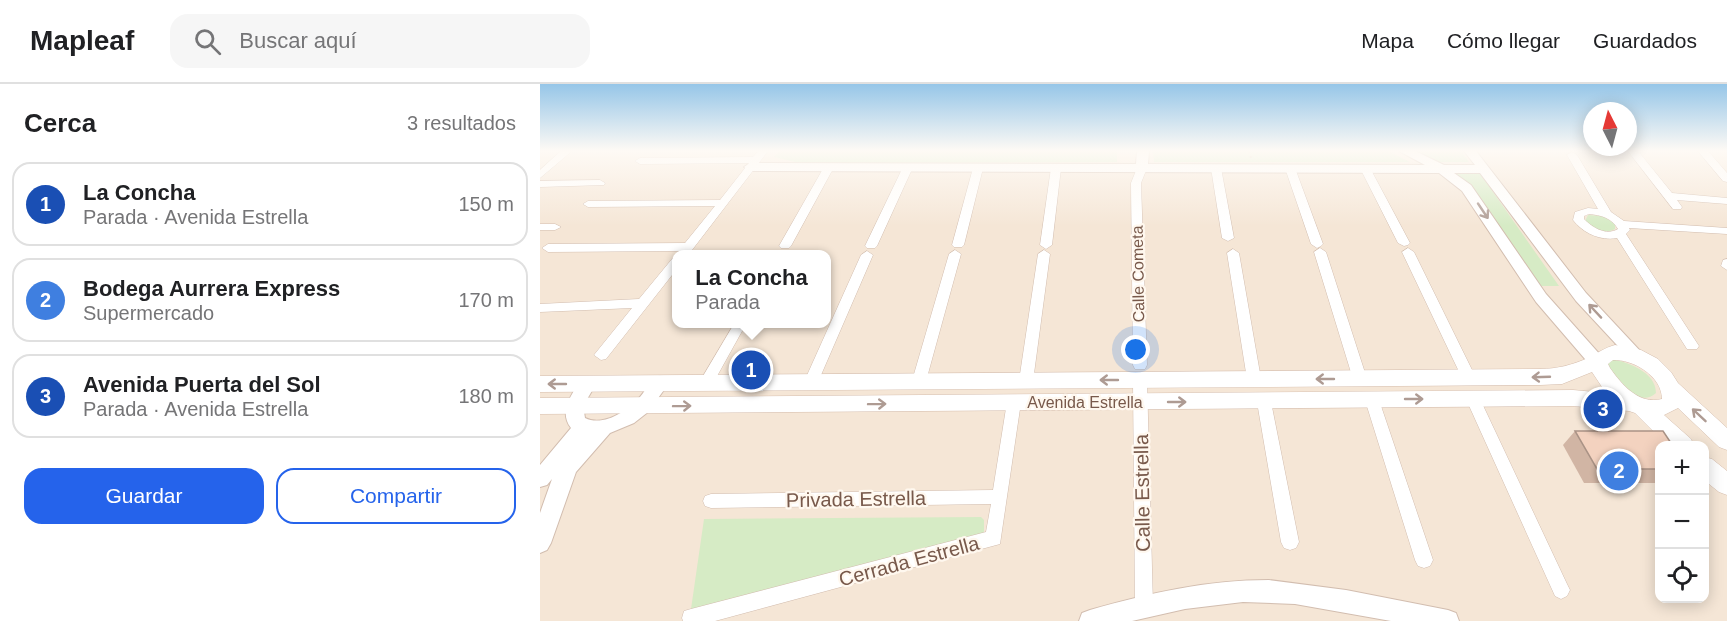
<!DOCTYPE html>
<html lang="es">
<meta charset="utf-8">
<style>
body{margin:0;font-family:Helvetica,sans-serif;background:#f6f6f6;color:#202124}
.controls{position:absolute;right:18px;bottom:18px;display:grid;overflow:hidden;border-radius:12px;box-shadow:0 3px 15px #0003}
.controls button{width:54px;height:54px;display:grid;place-items:center;padding:0;border:0;border-bottom:2px solid #e0e0e0;background:#fff;color:#202124;font:30px sans-serif}
.compass{position:absolute;left:1043px;top:18px;width:54px;height:54px;border-radius:50%;background:#fff;box-shadow:0 3px 15px #0003;rotate:354deg}
.you{position:absolute;left:596px;top:266px;width:21px;height:21px;margin:-15px;border:4px solid #fff;border-radius:50%;background:#1a73e8;box-shadow:0 0 0 9px #1a73e833}
.badge{display:grid;place-items:center;width:39px;height:39px;border-radius:50%;background:#2563eb;color:#fff;font-size:20px;font-weight:700}
.pin{position:absolute;translate:-50% -50%;border:3px solid #fff;box-shadow:0 2px 6px #0006}
.popup{position:absolute;left:132px;top:166px;width:159px;height:78px;box-sizing:border-box;display:grid;place-content:center;border-radius:12px;background:#fff;filter:drop-shadow(0 2px 4px #0005);font-size:20px;white-space:nowrap;color:#757577}
.popup b{font-size:22px;color:#202124}
.popup::after{content:'';position:absolute;left:50%;top:100%;margin-left:-12px;border:12px solid transparent;border-top-color:#fff}
.list{margin:0;padding:0;list-style:none}
h2{display:flex;justify-content:space-between;align-items:center;height:78px;margin:0;padding:0 24px;font-size:26px}
h2 small{font-size:20px;font-weight:400;color:#757577}
.list li{display:grid;grid-template-columns:39px 1fr auto;gap:18px;align-items:center;box-sizing:border-box;height:84px;margin:0 12px 12px;padding:0 12px;border:2px solid #e0e0e0;border-radius:18px}
.list b{display:block;font-size:22px;white-space:nowrap}
.list p{margin:0;font-size:20px;white-space:nowrap;color:#757577}
.list em{font-size:20px;font-style:normal;color:#757577}
.actions{display:flex;gap:12px;padding:18px 24px}
.actions a{flex:1;padding:14px 0;border:2px solid #2563eb;border-radius:18px;text-align:center;font-size:21px;color:#2563eb}
.actions .main{background:#2563eb;color:#fff}
.icon{flex:none;width:33px;height:33px;fill:none;stroke:currentColor;stroke-width:2;stroke-linecap:round;stroke-linejoin:round}
.map{position:relative;flex:none;width:1187px;height:537px;overflow:hidden}
header{display:flex;align-items:center;gap:36px;box-sizing:border-box;height:84px;padding:0 30px;background:#fff;border-bottom:2px solid #e0e0e0}
header strong{font-size:28px}
nav{display:flex;gap:33px;margin-inline-start:auto;font-size:21px}
.search{width:420px;height:54px;background:#f6f6f6;display:flex;align-items:center;gap:15px;box-sizing:border-box;padding:0 21px;border-radius:18px;color:#757577;font-size:22px}
main{display:flex}
aside{flex:1;background:#fff}
.map>svg:first-child{display:block}
</style>
<header>
<strong>Mapleaf</strong>
<div class="search"><svg class="icon" aria-label="search" viewBox="0 0 24 24"><circle cx="10" cy="10" r="6"/><path d="M15 15l6 6"/></svg>Buscar aquí</div>
<nav><a>Mapa</a><a>Cómo llegar</a><a>Guardados</a></nav>
</header>
<main>
<aside>
<h2>Cerca<small>3 resultados</small></h2>
<ul class="list">
<li><span class="badge" style="background:#1a4fb4">1</span><div><b>La Concha</b><p>Parada · Avenida Estrella</p></div><em>150 m</em></li>
<li><span class="badge" style="background:#3f7fe0">2</span><div><b>Bodega Aurrera Express</b><p>Supermercado</p></div><em>170 m</em></li>
<li><span class="badge" style="background:#1a4fb4">3</span><div><b>Avenida Puerta del Sol</b><p>Parada · Avenida Estrella</p></div><em>180 m</em></li>
</ul>
<div class="actions"><a class="main">Guardar</a><a>Compartir</a></div>
</aside>
<div class="map">
<svg width="1187" height="537" viewBox="0 0 1187 537">
<rect width="100%" height="100%" fill="#fdf4e8"/>
<!-- residential -->
<path fill="#f5e6d6" fill-rule="evenodd" d="M0,67H1187V537H0ZM136,170H286V240H136ZM1120,362H1164V514H1120Z"/>
<!-- green -->
<path fill="#d6ebc5" d="M239,67H577V78L259,79L234,73Z
M613,67H848L870,78H614Z
M873,67H921L929,78H895Z
M910,88H939L1019,202H1001L931,101Z
M1048,131L1062,132L1075,139V145C1064,151 1054,144 1045,137Z
M1069,274C1086,278 1116,287 1116,309C1096,327 1074,290 1064,277Z
M441,433L444,436V448L440,453L151,525L164,435Z"/>
<g fill="none" stroke-linecap="round" stroke-linejoin="round">
<defs>
<path id="minor" d="M21,67H32L0,94V86Z
M218,67H228L149,170H139L140,167L8,168L2,164L8,160L145,159L175,122L48,123L43,120L48,117L180,116L209,79L100,80L95,77L100,74L213,73Z
M1088,67H1098L1132,109L1187,114V120L1137,116L1142,123L1141,125H1133Z
M1158,67H1168L1187,89V98L1183,97Z
M1032,68L1037,71L1071,128L1084,137L1187,144V150L1089,144L1090,146L1086,150L1157,259L1159,262L1157,265H1147L1077,154C1060,157 1043,149 1033,136L1035,128L1048,124L1058,125L1027,71ZM1049,130C1061,131 1072,134 1078,145C1066,152 1053,144 1044,135V132Z
M289,80L294,83L251,162L249,164H241L239,162L284,83Z
M368,80L373,83L337,162L335,164H327L325,162L363,83Z
M438,81L443,84L424,161L422,163H414L412,161L433,84Z
M516,81L521,84L512,161L506,165L500,161L511,84Z
M602,81L607,84L601,99L607,281L605,285H595L593,281L591,99L597,84Z
M676,81L681,84L694,154L688,157L682,154L671,84Z
M750,81L755,84L783,160L781,162L777,164L771,160L745,84Z
M825,81L830,84L870,159L868,161L864,162L858,159L820,84Z
M60,96L65,99L64,101L0,103V97Z
M0,140H15L21,143L15,146H0Z
M780,164L786,168L827,295L825,299H815L813,295L774,168Z
M868,164L874,168L936,294L934,298H924L922,294L862,168Z
M693,165L699,169L721,295L719,299H709L707,295L687,169Z
M415,166L421,170L386,297L384,301H374L372,297L409,170Z
M504,166L510,170L493,297L491,301H481L479,297L498,170Z
M327,167L333,171L278,298L276,302H266L264,298L321,171Z
M136,174V186L66,275L61,276L54,271L92,224L0,228V220L99,215L132,175Z
M1187,175V186L1181,182L1183,176Z
M194,240H206L171,303H161L159,299Z
M600,291L605,292L607,296L613,522L611,529L604,531L597,529L595,522L593,296L595,292Z
M933,309L938,311L940,315L1027,500L1030,506L1027,512L1021,515L1015,512L926,315L928,311Z
M832,310L837,312L839,316L893,476L890,482L884,484L878,482L875,476L825,316L827,312Z
M474,312L479,314L481,318L460,460L175,537H143L142,534L144,527L151,525L446,448L451,420L171,424L165,422L163,417L165,412L171,410L453,406L467,318L469,314Z
M724,312L729,314L731,318L759,458L756,464L750,466L744,464L741,458L717,318L719,314Z"/>
<path id="tertiary" d="M597,67H609L608,80L885,81L859,67H875L904,81H935L924,67H936L1046,209L1103,270L1101,274H1089L1036,217L940,89H914L931,101L1006,210L1063,274L1065,278L1063,282L1057,284L1051,282L996,218L922,107L899,89L210,87L204,83L210,79L596,80Z
M120,292L126,294L129,299L108,328L94,339L70,349L36,388L11,459L7,466L0,469V429L12,395L7,401L0,403V381L31,344C18,327 32,311 41,295L47,293L53,295L56,300L43,322L45,334C63,343 88,327 100,313C107,305 110,295 120,292Z
M729,496L806,506L908,526L916,529L919,537H851L755,520L703,518L645,525L592,537H539L542,529L550,526C609,509 667,496 729,496Z"/>
<path id="secondary" d="M1075,261L1101,266L1118,275L1131,288L1138,299L1187,344V366L1179,363L1138,324L1124,331L1151,355L1154,362H1128L1095,329L1089,327L1033,322L0,330V314L1033,306L1066,309L1052,288L1022,300L1000,301L0,308V292L1000,285C1017,285 1032,281 1048,274C1058,269 1064,264 1075,261ZM1073,276C1093,275 1122,292 1122,315C1099,321 1082,301 1070,284L1068,280Z
M1164,373L1172,375L1187,387V411L1179,408L1164,396Z"/>
</defs>
<!-- minor casing -->
<use href="#minor" stroke="#d2bdaf" stroke-width="1"/>
<!-- tertiary casing -->
<use href="#tertiary" stroke="#d2bdaf" stroke-width="2"/>
<!-- secondary casing -->
<use href="#secondary" stroke="#d5bdad" stroke-width="1"/>
<!-- path -->
<path stroke="#d8b5a1" stroke-width="2" stroke-dasharray="1.5 4" stroke-linecap="butt" d="M709,67L711,74"/>
<!-- minor -->
<use href="#minor" fill="#fff" fill-rule="evenodd"/>
<!-- tertiary -->
<use href="#tertiary" fill="#fff" fill-rule="evenodd"/>
<!-- secondary -->
<use href="#secondary" fill="#fff" fill-rule="evenodd"/>
</g>
<!-- wall -->
<path fill="#d1b5a4" d="M1035,347L1119,362V399H1044L1023,361Z"/>
<!-- building -->
<path fill="#f3d2bf" stroke="#aa9386" stroke-width="1.5" d="M1035,347H1123L1133,362H1119V385H1057Z"/>
<!-- one-way arrows -->
<defs><path id="oneway-shaft" d="M-6 0H5M1.5-3L5.5 0L1.5 3" fill="none" stroke-width="1.6" stroke-linecap="round" stroke-linejoin="round" transform="scale(1.5)"/></defs>
<g stroke="#ae9b93">
<use href="#oneway-shaft" transform="translate(943 127) rotate(56)"/>
<use href="#oneway-shaft" transform="translate(1055 227) rotate(-133)"/>
<use href="#oneway-shaft" transform="translate(1001 293) rotate(178)"/>
<use href="#oneway-shaft" transform="translate(785 295) rotate(180)"/>
<use href="#oneway-shaft" transform="translate(569 296) rotate(180)"/>
<use href="#oneway-shaft" transform="translate(17 300) rotate(-180)"/>
<use href="#oneway-shaft" transform="translate(874 315)"/>
<use href="#oneway-shaft" transform="translate(637 318)"/>
<use href="#oneway-shaft" transform="translate(337 320) rotate(-1)"/>
<use href="#oneway-shaft" transform="translate(142 322) rotate(-1)"/>
<use href="#oneway-shaft" transform="translate(1159 331) rotate(-137)"/>
</g>
<!-- sky -->
<linearGradient id="sky" x2="0" y2="1"><stop stop-color="#96c6e8"/><stop offset="0.47" stop-color="#fefaf5"/><stop offset="1" stop-color="#fefaf5" stop-opacity="0"/></linearGradient>
<rect width="1187" height="142" fill="url(#sky)"/>
<g text-anchor="middle" dominant-baseline="central" stroke-width="4.5" stroke-linejoin="round" paint-order="stroke">
<!-- street labels -->
<g font-size="16" fill="#78594b" stroke="#fff8ef">
<text transform="translate(598 190) rotate(-91)">Calle Cometa</text>
<text x="545" y="318">Avenida Estrella</text>
</g>
<!-- near-street labels -->
<g font-size="20" fill="#78594b" stroke="#fff8ef">
<text transform="translate(602 409) rotate(-91)">Calle Estrella</text>
<text transform="translate(316 415) rotate(-1)">Privada Estrella</text>
<text transform="translate(369 477) rotate(-15)">Cerrada Estrella</text>
</g>
</g>
</svg>
<div class="controls">
<button>+</button>
<button>−</button>
<button><svg class="icon" aria-label="locate" viewBox="0 0 24 24"><circle cx="12" cy="12" r="6"/><path d="M12 2v4M12 18v4M2 12h4M18 12h4"/></svg></button>
</div>
<svg class="compass" viewBox="-18 -18 36 36"><path d="M0-13l5 13h-10z" fill="#e53935"/><path d="M0 13l5-13h-10z" fill="#757577"/></svg>
<div class="you"></div>
<div class="pin badge" style="left:211px;top:286px;background:#1a4fb4">1</div>
<div class="popup"><b>La Concha</b>Parada</div>
<div class="pin badge" style="left:1079px;top:387px;background:#3f7fe0">2</div>
<div class="pin badge" style="left:1063px;top:325px;background:#1a4fb4">3</div>
</div>
</main>
